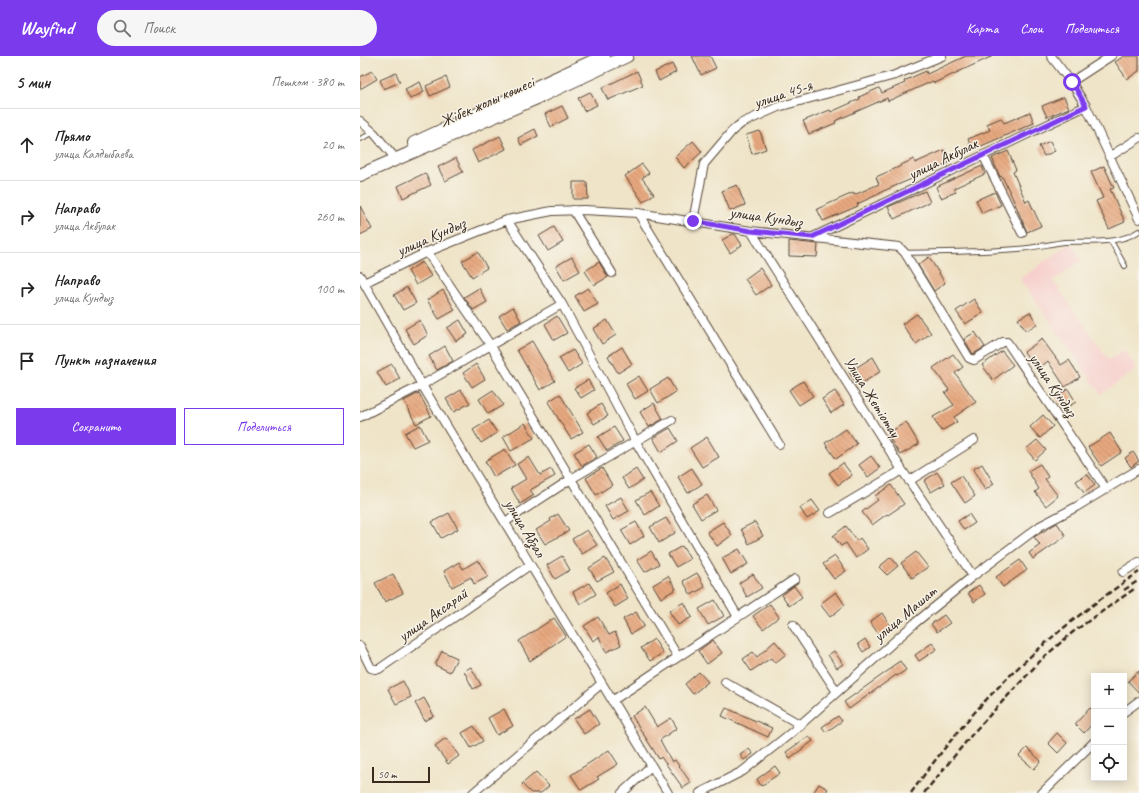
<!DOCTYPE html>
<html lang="ru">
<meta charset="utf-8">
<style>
body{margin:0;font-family:Caveat,sans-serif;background:#f6f6f6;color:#222}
.controls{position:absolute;right:12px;bottom:12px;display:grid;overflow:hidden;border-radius:0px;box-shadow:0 2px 10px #0003}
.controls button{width:36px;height:36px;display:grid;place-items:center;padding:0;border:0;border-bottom:1px solid #e0e0e0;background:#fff;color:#222;font:20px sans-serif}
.scale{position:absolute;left:12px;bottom:10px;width:58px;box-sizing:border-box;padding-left:4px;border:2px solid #3b2a1e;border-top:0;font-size:11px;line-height:14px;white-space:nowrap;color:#3b2a1e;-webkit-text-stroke:3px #f7f3e8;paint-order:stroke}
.stop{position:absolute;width:12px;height:12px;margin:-9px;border:3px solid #7c3aed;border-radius:50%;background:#fff}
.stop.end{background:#7c3aed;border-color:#fff;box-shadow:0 1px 4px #0008}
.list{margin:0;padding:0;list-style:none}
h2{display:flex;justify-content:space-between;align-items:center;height:52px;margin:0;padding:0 16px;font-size:17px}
h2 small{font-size:13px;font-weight:400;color:#767676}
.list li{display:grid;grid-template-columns:26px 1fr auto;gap:12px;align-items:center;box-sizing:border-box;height:72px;padding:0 16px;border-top:1px solid #e0e0e0}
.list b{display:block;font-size:15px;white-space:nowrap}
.list p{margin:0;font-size:13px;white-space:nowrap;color:#767676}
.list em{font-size:13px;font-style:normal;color:#767676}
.actions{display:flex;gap:8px;padding:12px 16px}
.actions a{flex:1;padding:9px 0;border:1px solid #7c3aed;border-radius:0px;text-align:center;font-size:14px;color:#7c3aed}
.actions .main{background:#7c3aed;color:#fff}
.icon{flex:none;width:22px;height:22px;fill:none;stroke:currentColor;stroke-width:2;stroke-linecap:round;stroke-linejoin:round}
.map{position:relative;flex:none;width:779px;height:737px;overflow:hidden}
header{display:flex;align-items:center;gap:24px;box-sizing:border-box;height:56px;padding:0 20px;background:#7c3aed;color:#fff}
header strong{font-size:19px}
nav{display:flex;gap:22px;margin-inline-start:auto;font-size:14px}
.search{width:280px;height:36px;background:#f6f6f6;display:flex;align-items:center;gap:10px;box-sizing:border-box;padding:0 14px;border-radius:22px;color:#767676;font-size:15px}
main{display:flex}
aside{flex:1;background:#fff}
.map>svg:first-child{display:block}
</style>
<header>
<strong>Wayfind</strong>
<div class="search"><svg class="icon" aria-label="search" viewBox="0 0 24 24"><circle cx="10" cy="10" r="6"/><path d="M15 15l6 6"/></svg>Поиск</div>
<nav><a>Карта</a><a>Слои</a><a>Поделиться</a></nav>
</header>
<main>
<aside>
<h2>5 мин<small>Пешком · 380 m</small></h2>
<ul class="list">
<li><svg class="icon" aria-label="ahead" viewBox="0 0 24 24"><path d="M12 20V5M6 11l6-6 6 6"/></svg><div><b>Прямо</b><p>улица Калдыбаева</p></div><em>20 m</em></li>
<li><svg class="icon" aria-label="right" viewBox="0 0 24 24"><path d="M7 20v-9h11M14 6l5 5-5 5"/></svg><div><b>Направо</b><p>улица Акбулак</p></div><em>260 m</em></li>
<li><svg class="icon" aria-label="right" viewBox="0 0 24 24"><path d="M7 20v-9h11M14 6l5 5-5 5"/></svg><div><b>Направо</b><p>улица Кундыз</p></div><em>100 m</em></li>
<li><svg class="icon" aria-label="arrive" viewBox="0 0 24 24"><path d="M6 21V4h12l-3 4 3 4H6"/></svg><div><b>Пункт назначения</b></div></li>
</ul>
<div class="actions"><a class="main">Сохранить</a><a>Поделиться</a></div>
</aside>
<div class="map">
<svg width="779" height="737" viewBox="0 0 779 737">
<defs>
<pattern id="building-back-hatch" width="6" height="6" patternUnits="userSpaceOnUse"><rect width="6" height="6" fill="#e7a87f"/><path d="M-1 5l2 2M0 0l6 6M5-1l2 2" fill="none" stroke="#bc8967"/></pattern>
</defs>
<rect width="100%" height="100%" fill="#f7f3e8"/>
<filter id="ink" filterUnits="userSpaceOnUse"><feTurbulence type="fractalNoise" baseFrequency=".025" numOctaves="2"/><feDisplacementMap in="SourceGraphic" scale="8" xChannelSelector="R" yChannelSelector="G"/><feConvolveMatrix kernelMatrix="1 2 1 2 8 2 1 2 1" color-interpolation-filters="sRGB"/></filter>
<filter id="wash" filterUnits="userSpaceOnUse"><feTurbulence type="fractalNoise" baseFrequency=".012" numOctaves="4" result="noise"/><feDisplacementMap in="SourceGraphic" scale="16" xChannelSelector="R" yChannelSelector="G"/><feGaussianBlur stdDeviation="0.9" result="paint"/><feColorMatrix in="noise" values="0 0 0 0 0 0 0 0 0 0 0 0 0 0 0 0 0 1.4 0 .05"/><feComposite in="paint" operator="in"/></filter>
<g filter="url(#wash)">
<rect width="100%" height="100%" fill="#efe4c8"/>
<!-- built -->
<path fill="#f7d0cd" d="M710,187L722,204L693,225L749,304L764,294L777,313L741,338L660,223Z"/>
<g id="blocks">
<!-- building -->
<path fill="url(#building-back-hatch)" d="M332,0H350L356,12L341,19Z
M606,0H633L574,27L573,25L528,45L527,42L475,65L476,67L449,78L443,65L470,54L471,56L500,43L499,41L519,32L522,37L545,27L544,25L566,15L567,18Z
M764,0H779V15L767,23L755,6Z
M312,8L316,16L299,25L295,16Z
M12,15L17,23L0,33V21Z
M277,15L283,29L248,44L242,32Z
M36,17L40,26L24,33L20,24Z
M86,21L90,31L70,40L66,30Z
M60,26L64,36L50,43L45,33Z
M230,36L237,49L224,55L218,42Z
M704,41L709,52L687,61L682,50Z
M202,50L208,62L191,71L185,58Z
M670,56L674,67L612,94L608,83L630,74L627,68L641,62L644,67Z
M175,73L178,80L161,89L158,82Z
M400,75L406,93L392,98L386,79Z
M140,80L146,93L118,107L112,94Z
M333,85L342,96L324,112L315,101Z
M690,85L695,95L684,100L679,90Z
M584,94L589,107L521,136V137L497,148L498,150L463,165L457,153L493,137L494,139L519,128L516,121L541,110V109L554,103L555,107Z
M648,95L656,114L653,116L666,146L669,144L681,170L667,176L653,143L642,120L640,121L632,102Z
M96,102L103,116L85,125L78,111Z
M282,108L289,117L282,122L294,138L283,146L265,120Z
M622,110L625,118L594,132L596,136L581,142L576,131Z
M744,110L754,132L750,133L765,166L749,173L736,145L743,142L731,116Z
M65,117L71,129L43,142L38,130Z
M213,126H227L228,143H213Z
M377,129L385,149L370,155L362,135Z
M565,135L570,146L534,163L528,151Z
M635,136L641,149L622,157L616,144Z
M0,150L12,173L0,179Z
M194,171L203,186L188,195L179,180Z
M373,178H375L382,189L370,197L362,184Z
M429,185L458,188L457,201L429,200Z
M118,196L127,212L112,221L102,205Z
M212,201L220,215L204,224L196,210Z
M569,201L585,227L574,235L558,209Z
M62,206L71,220L56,229L48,215Z
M239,206L248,221L234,229L225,215Z
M400,212L411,229L396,239L385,223Z
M47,231L56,247L43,254L34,239Z
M119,232L127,246L113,254L104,241Z
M228,232L238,248L224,256L215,240Z
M83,234L95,254L79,263L67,244Z
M614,243L623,257L605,268L596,255Z
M153,251L161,265L147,273L139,260Z
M670,256L677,268L666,275L658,263Z
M557,258L571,277L556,288L542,268Z
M197,260L207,277L194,284L185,268Z
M60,264L68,279L54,288L45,273Z
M100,264L108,278L96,285L87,272Z
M247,264L256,279L242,288L233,273Z
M615,276L625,291L613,298L604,283Z
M682,283L701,309L709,304L720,321L705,331L688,305L677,314L664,296Z
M172,285L195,325L180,334L157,294Z
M85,290L93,305L77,314L69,300Z
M262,291L272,308L258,317L248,300Z
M213,294L222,308L208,317L199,302Z
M642,295L653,309L633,324L622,309Z
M593,298L603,311L595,317L616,346L594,361L597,366L581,375L573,361L594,349L585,337L589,334L573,312Z
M513,301L521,315L498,330L489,316Z
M32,308L40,323L26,331L17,316Z
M116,308L125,323L112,331L103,317Z
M279,320L288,335L275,343L266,328Z
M308,322L316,336L298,347L290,333Z
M228,324L234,334L221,342L214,332Z
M443,325L453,340L439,349L429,334Z
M708,333L716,346L704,353L696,341Z
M101,334L110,347L94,356L86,343Z
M133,334L143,349L128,358L119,343Z
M475,335L484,349L471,357L462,343Z
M59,337L71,360L56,368L44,345Z
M200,338L223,376L211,383L188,346Z
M294,347L303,363L289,371L280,356Z
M241,348L248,360L234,368L227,357Z
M683,359L693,370L680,382L670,371Z
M129,364L137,377L121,387L113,374Z
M546,366L559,388L540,399L527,378Z
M165,367L174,382L151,395L143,381Z
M60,369L68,384L53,391L45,377Z
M254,371L263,385L247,395L238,381Z
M310,372L318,385L301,396L293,382Z
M486,373L497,388L476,403L465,387Z
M750,377L762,396L741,410L728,391Z
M347,381L359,401L342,411L330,392Z
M677,384L686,394L675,404L666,393Z
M229,388L237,401L222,410L214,397Z
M145,393L155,409L134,421L125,405Z
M773,396L779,405L771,411L765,402Z
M511,400L520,412L508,421L499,409Z
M169,401L180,419L191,413L195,420L170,434L174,439L160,448L151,432L166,423L157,408Z
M483,407L492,419L478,429L469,417Z
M622,408L634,428L625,434L613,413Z
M680,408L688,421L685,423L698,440L686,450L675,436L679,433L668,415Z
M242,412L252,429L236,439L226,422Z
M332,412L342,428L328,437L318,421Z
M276,413L283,424L269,433L262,422Z
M577,416L585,428L571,436L564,425Z
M727,418L735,429L724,437L716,425Z
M601,420L615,440L605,447L591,426Z
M531,429L544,448L528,459L527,458L512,469L502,456L518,444L515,440Z
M290,436L299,450L285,459L276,444Z
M347,439L356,454L341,463L332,448Z
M261,441L269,455L253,464L245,450Z
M452,444L460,455L447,463L440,452Z
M89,457L98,473L81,482L72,466Z
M198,458L209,475L185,488L176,474L191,465L190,463Z
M609,458L615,467L604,474L598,465Z
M306,462L315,477L299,487L290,471Z
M276,466L284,480L270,489L261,474Z
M363,466L372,479L357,490L347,476Z
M395,466L403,480L389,488L381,473Z
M697,467L706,480L673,503L669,497L680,489L674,481Z
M486,470L497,485L500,482L508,493L496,502L486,487L481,490L473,480Z
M227,474L237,489L222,498L212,483Z
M322,490L330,503L316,511L308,498Z
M379,493L388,508L371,518L362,502Z
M291,495L299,508L285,516L277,504Z
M556,496L568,511L552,522L541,507Z
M202,500L210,514L195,523L187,509Z
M475,500L486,515L474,523L463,508Z
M531,501L538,510L527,519L519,511Z
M245,502L254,516L237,525L229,512Z
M118,504L128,521L114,528L111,521L92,531L84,515L99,506L103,513Z
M660,504L667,514L643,531L636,521Z
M337,517L345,531L331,539L323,525Z
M33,518L43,537L25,546L15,527Z
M393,518L402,532L387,541L379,527Z
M308,520L316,533L301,542L293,529Z
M229,527L236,538L220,548L213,536Z
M260,528L268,543L255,551L246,537Z
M619,529L625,538L614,546L608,537Z
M434,530L442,541L429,550L422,539Z
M476,536L485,549L470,561L460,548Z
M355,544L364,560L348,569L339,553Z
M324,546L332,561L318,569L309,555Z
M410,548L419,561L403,573L393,560Z
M276,556L284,570L271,578L263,563Z
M522,557L531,571L520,580L510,566Z
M584,559L590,567L577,576L571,568Z
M238,561L249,579L255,576L261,589L246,596L239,581L233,585L224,570Z
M194,562L206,580L170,605L159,585Z
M294,583L303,597L290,605L281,592Z
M505,583L510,591L503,596L498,588Z
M353,584L362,597L347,608L338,595Z
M415,585L426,598L415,607L411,602L391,615L383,603L393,596L397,601Z
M572,587L577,593L559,605L555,599Z
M82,595L97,602L90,616L75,609Z
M474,595L483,608L477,612L468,599Z
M540,605L546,614L537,620L536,619L489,653L484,646L532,612L531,611Z
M111,611L121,629L113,633L104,615Z
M779,615V637L768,625Z
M339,616L348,626L333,638L325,628Z
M43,625L51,641L36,648L28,633Z
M64,642L74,660L65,665L55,647Z
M285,651L297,671L311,662L317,672L300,684L312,706L315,704L331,727L323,732L301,701L299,703L272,660Z
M366,652L412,672L408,681L362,660Z
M730,652L734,656V666L724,677L715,668Z
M144,653L153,670L137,679L128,662Z
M230,653L239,668L224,678L214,663Z
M478,660L482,665L466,676L462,671Z
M114,670L123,685L111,692L102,677Z
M697,677L707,687L698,697L688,687Z
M449,680L453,685L430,702L426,696Z
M86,682L99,700L88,708L75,690Z
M667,692L681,705L674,713L659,700Z
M389,693L393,698L384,704L380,699Z
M249,694L258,708L237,721L239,723L221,734L211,719Z
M415,710L420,717L401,730L397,723Z
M176,716L189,730L181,737H171L162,728Z
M459,728L468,733L465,737H453Z"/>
</g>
</g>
<g filter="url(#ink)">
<use href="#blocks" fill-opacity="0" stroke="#564638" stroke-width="1"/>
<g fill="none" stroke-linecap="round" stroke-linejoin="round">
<defs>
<path id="service" d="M0,83L13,77
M751,185L765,210
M545,197C582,196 620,196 658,193C674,192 689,188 704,186C727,185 759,189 779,175"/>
<path id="minor" d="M691,0L711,26L726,50L779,163
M711,26L751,0
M0,65L14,77L36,103
M623,99L662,177
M749,101L779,82
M213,154L252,217
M278,157L419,388
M147,164L202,248L276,386L378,561
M333,165L344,108L372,75L382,67L418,51L535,19L582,0
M391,175L542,414L613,520
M453,181L726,50
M67,196L131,290L318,601
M0,220L62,329L308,737
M4,227L67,196L147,164L192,155L224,154L278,157L391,175L539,191L545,197L609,302L614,304L643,286H647L746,433
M0,361L62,329L202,248
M549,425L614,384
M470,457L542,414
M145,466L211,423L312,364
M763,516L779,506
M433,569L477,636
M0,590L11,612L15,613H19L170,509
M365,626L441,669
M252,645L435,523
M764,656L779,645
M113,737L241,628
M262,737L291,710
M340,737L383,715L431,677L555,567L613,520L680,470L716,451L779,413
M682,737L734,686"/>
<path id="primary" d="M54,87L244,0
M0,119L179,41L267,0"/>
</defs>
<!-- service casing -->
<use href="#service" stroke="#564638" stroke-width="6"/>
<!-- minor casing -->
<use href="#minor" stroke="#564638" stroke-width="10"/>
<!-- primary casing -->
<use href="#primary" stroke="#564638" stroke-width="14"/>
<!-- service -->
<use href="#service" stroke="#fff" stroke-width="4"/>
<!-- minor -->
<use href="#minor" stroke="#fff" stroke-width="8"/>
<!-- primary -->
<use href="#primary" stroke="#fff" stroke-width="12"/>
<!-- rail -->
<path stroke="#3b2a1e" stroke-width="2.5" stroke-dasharray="6 3" stroke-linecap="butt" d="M764,534L779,524
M551,737C571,709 592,682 615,656C663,602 720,556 779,516
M564,737L614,676L683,602L713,576L774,533"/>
</g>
</g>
<g fill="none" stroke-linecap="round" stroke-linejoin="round" filter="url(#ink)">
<!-- route -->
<path stroke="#7c3aed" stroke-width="5" d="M333,165L391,175L452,181L726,50L712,26"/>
</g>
<g text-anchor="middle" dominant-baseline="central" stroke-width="3" stroke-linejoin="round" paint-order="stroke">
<!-- street labels -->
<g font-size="16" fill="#3b2a1e" stroke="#f7f3e8">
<text transform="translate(423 38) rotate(-18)">улица 45-я</text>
<text transform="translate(127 46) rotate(-24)">Жібек жолы көшесі</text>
<text transform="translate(583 103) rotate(-26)">улица Акбулак</text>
<text transform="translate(406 161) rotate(8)">улица Кундыз</text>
<text transform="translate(71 181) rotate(-24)">улица Кундыз</text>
<text transform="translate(693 329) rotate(56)">улица Кундыз</text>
<text transform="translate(512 341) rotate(58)">Улица Жетіотау</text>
<text transform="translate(165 472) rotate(59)">улица Абзал</text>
<text transform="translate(545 558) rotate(-40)">улица Машат</text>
<text transform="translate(73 559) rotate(-35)">улица Аксарай</text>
</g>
</g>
</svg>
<div class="controls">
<button>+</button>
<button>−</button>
<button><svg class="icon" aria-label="locate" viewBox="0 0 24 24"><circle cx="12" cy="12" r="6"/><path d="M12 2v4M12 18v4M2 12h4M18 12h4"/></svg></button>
</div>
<div class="scale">50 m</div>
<div class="stop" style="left:712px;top:26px"></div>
<div class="stop end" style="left:333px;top:165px"></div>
</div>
</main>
